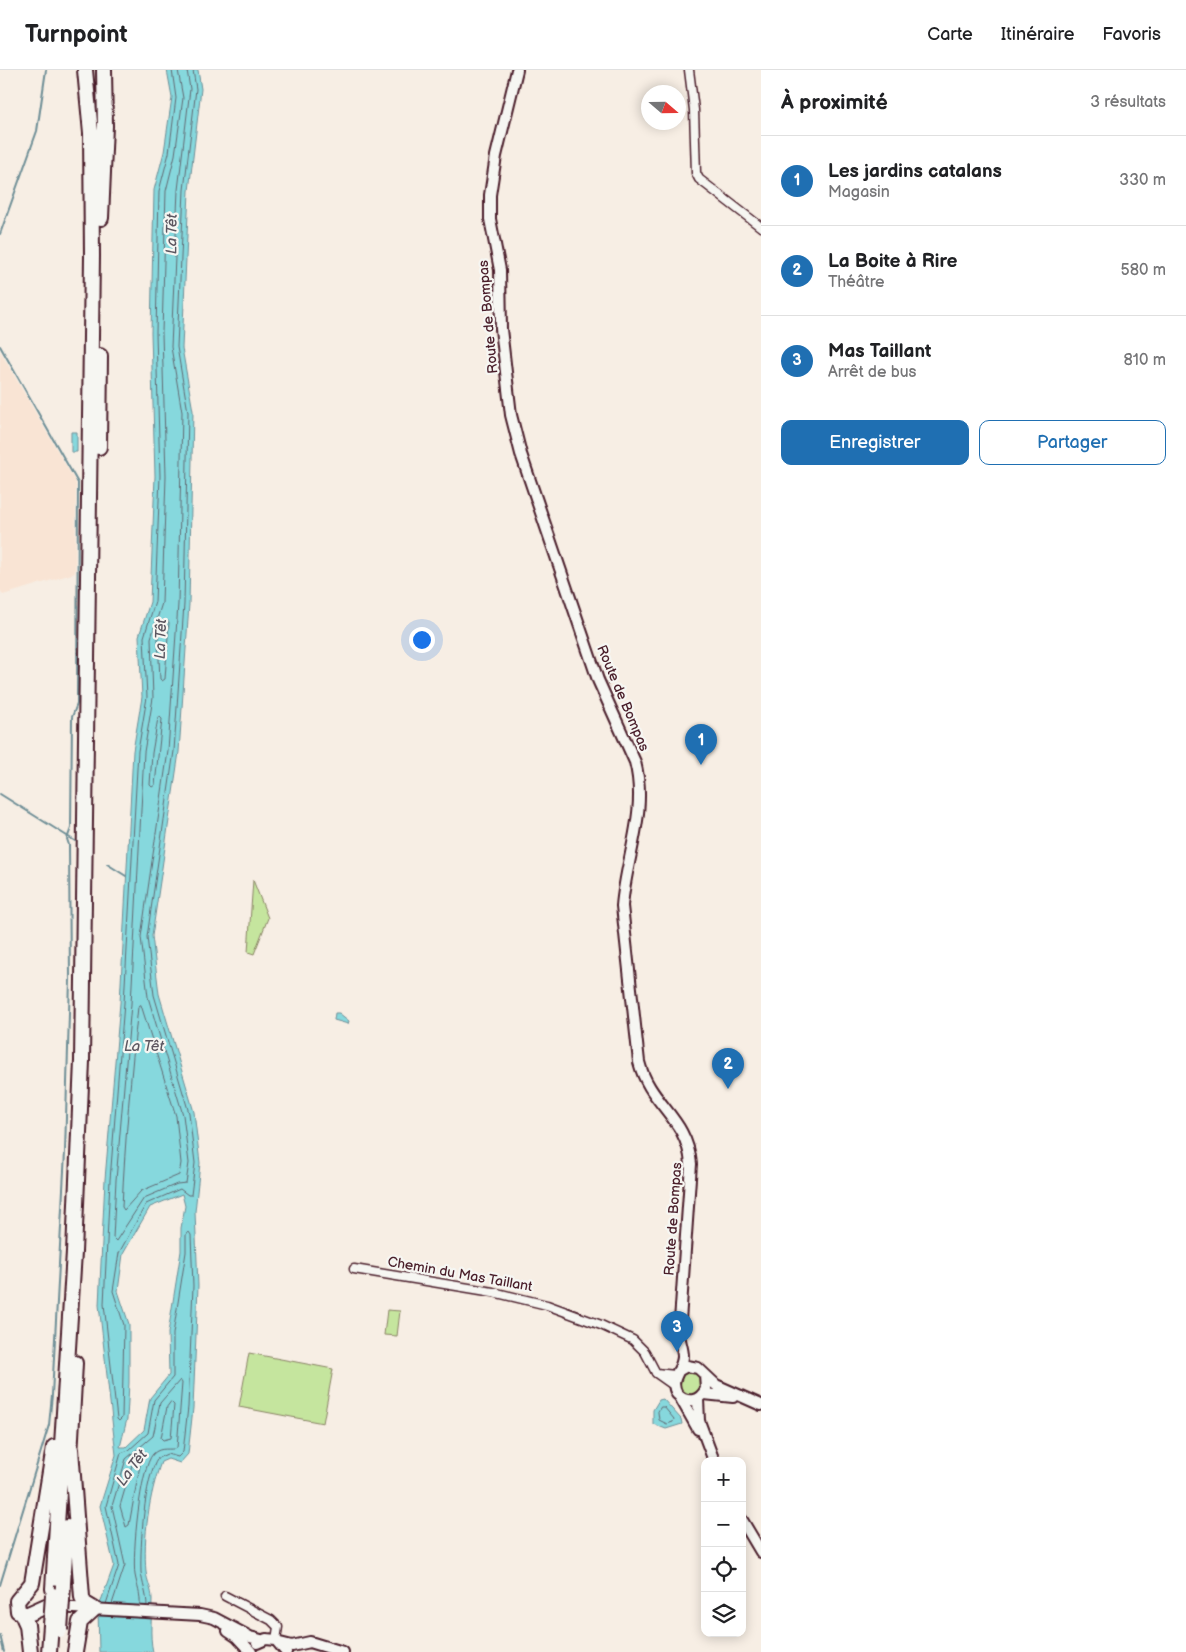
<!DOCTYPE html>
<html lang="fr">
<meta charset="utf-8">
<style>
body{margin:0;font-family:"Balsamiq Sans",sans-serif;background:#f6f6f6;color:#202124}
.controls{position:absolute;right:15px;bottom:15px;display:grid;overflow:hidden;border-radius:10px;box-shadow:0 2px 12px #0003}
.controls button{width:45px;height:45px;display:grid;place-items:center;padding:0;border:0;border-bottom:1px solid #e0e0e0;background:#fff;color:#202124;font:25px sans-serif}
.compass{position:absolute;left:641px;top:15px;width:45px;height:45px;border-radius:50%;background:#fff;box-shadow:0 2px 12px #0003;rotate:110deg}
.you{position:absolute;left:421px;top:569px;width:18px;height:18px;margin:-12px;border:4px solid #fff;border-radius:50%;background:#1a73e8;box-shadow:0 0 0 8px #1a73e833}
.badge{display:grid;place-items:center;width:32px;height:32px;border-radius:50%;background:#1f6fb2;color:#fff;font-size:16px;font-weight:700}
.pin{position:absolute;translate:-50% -41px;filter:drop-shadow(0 1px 2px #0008)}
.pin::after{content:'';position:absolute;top:26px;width:18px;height:15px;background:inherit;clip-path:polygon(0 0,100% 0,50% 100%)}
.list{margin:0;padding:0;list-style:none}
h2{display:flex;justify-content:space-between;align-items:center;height:65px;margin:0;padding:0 20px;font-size:21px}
h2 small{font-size:16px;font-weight:400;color:#757577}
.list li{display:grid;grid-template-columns:32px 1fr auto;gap:15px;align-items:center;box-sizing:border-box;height:90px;padding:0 20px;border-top:1px solid #e0e0e0}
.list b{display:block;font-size:19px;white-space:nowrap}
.list p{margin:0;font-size:16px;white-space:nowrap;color:#757577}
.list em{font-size:16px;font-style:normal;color:#757577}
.actions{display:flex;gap:10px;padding:15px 20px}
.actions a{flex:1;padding:11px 0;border:1px solid #1f6fb2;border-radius:10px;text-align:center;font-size:18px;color:#1f6fb2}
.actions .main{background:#1f6fb2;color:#fff}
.icon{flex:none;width:28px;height:28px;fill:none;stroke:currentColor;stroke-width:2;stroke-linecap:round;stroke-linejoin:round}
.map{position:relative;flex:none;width:761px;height:1582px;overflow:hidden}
header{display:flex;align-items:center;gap:30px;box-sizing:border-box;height:70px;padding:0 25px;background:#fff;border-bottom:1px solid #e0e0e0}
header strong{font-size:24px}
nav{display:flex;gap:28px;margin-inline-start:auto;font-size:18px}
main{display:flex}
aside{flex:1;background:#fff}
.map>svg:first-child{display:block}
</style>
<header>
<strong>Turnpoint</strong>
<nav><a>Carte</a><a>Itinéraire</a><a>Favoris</a></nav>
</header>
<main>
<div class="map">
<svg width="761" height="1582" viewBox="0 0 761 1582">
<rect width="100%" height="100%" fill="#f7eee4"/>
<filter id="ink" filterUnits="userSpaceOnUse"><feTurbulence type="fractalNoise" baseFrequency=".02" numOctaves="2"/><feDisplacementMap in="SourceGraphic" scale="10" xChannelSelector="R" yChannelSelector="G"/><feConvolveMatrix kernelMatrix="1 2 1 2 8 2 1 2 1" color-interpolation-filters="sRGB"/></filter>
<g filter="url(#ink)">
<!-- built -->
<path fill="#f9e4d4" d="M0,281L76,413L75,503L3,525L0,520Z"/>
<!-- green -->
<path fill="#c5e59e" stroke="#888264" d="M253,810L268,848L254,884L248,882Z
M387,1240L400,1241L397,1266L384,1265Z
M249,1283L333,1299L323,1353L239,1337Z
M678 1313a12 12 0 1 1 24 0a12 12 0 1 1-24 0Z"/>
<!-- water -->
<path fill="#86d8dd" stroke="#6e8e96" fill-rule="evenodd" d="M167,0H198L201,19L189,121L182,278L193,341L189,534L179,682L152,866L159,924L194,1042L200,1093L195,1142L198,1216L193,1338L188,1384L180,1393L168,1389L161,1392C149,1425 143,1467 146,1502C147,1511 152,1520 152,1529C152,1547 149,1564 153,1582H99L98,1539L114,1495L100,1436L116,1385L99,1235L105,1109L120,933L133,681L142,627L139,566L150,532L155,406L151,263L154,120L164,82L172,27ZM182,1124L185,1136L181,1158V1181L168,1263L169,1305L150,1328L144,1360L126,1377H120L127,1349L129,1313V1254L118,1221L123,1184L150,1137Z
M71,362H77V382H71Z
M335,943H339L349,951L348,954L334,950Z
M663,1329L681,1349L682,1354L666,1359L653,1354V1340L659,1330Z"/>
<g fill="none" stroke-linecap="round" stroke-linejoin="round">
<!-- shore -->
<path stroke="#626972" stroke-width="1" d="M172,0L176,28L169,83L159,121L156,263L160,406L155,532L144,567L147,627L138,681L124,933L110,1110L104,1234L117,1349L119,1351L122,1348L124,1255L113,1221L119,1183L146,1134L180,1119L188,1125H191L195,1093L189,1043L154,925L147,867L174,681L184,534L188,342L177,277L184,120L196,19L193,0
M178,0L183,28L175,85L166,121L162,263L166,406L162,533L151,568L153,628L144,682L131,934L116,1110L113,1168L116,1171L144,1128L177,1114L186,1113L189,1093L183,1045L148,927L141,867L168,681L178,534L182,342L171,277L178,120L190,19L187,0
M164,550L169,552L165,609L162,611L160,609L158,569Z
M160,647L162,649L155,715L152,717L150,715L152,683L158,648Z
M141,935L176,1046L181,1093L179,1105L141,1121L124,1140L122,1137C125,1070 131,1003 138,937Z
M171,1332L174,1335L171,1368L163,1370L161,1368L167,1337Z
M661,1337H664L674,1349L673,1352L667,1354L659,1350L658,1342Z
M137,1392L140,1395L129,1455L126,1457L120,1436L132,1395Z
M106,1534L119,1495L106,1436L121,1383L129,1380L148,1363L154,1330L173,1307V1264L186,1182V1164L189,1162L191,1165L193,1216L188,1337L183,1382L178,1387L167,1384L158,1388C144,1408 140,1477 141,1502C142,1513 147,1524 147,1536
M112,1534L125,1495L112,1436L126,1389L153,1366L160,1333L180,1310L182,1313L177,1378C170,1381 161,1376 153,1384C140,1398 132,1485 135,1505C137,1516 141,1525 140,1535"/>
<!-- stream -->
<path stroke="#6e8e96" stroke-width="2" d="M0,164L37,61L46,0
M0,276L78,413L77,634L72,647L71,758L67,769L69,775L70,909L65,1082L52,1325L49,1355L0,1515
M0,724L75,771
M107,794L126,806
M0,1565L4,1582"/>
<defs>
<path id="street" d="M689,0L694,40L696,103L699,109L761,157
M354,1199L493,1222L547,1235L601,1255L633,1270L645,1282L656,1303
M673,1315L656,1303L675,1305
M225,1526L271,1550L278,1557L276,1570"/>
<path id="secondary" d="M517,0L496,86L490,125V149L500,200L501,259L511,345L521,384L598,610L635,692C648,741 626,787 622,836L639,992C650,1035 687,1047 691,1094L679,1265C680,1272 683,1279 683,1286C683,1301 668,1308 677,1324C687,1334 699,1332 706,1319L705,1305
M678,1301L687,1296L698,1298L716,1315L761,1335
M704,1324L733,1327
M680,1327L698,1359
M698,1329L699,1351L714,1391
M742,1450L761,1482
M55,1537L200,1545L214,1548L250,1567L261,1570
M228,1561L237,1567L251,1582
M257,1573L266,1569L276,1570L286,1582
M280,1573L292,1576L310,1572L343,1582"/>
<path id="highway" d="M101,148L105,56L104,0
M99,377L100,286
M71,1379L82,1527L84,1533L94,1539L80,1552L75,1582
M70,1386L75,1293
M63,1513L67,1457
M53,1519L74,1182L82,991L92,186L91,63L85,0
M46,1536L26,1545L18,1541L17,1531L32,1513L54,1377
M22,1544L27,1555L30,1582
M49,1582L51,1555"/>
</defs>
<!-- street casing -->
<use href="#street" stroke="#4a1f2b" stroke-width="11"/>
<!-- secondary casing -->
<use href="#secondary" stroke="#4a1f2b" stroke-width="14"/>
<!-- highway casing -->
<use href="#highway" stroke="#4a1f2b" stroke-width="18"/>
<!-- street -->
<use href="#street" stroke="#f6f6f2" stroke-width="8"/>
<!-- secondary -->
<use href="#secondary" stroke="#f6f6f2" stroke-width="10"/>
<!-- highway -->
<use href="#highway" stroke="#f6f6f2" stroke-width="14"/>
<defs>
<path id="highway-bridge" d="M51,1555L53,1525
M60,1560L63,1515"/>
</defs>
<!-- highway-bridge casing -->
<use href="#highway-bridge" stroke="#4a1f2b" stroke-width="18" stroke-linecap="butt"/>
<!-- highway-bridge -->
<use href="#highway-bridge" stroke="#f6f6f2" stroke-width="14"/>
</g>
</g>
<g text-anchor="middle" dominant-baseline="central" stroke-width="4.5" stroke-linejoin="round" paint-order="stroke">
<!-- street labels -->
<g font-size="14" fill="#4a1f2b" stroke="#f6f6f2">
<text transform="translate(488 247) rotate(-95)">Route de Bompas</text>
<text transform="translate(623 628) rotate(67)">Route de Bompas</text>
<text transform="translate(673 1149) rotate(-86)">Route de Bompas</text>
<text transform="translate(460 1204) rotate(10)">Chemin du Mas Taillant</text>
</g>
<!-- water labels -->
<g font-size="15" font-style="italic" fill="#5c5660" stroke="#f6f6f2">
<text transform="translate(172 164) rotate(-89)">La Têt</text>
<text transform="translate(161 569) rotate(-88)">La Têt</text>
<text x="144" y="976">La Têt</text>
<text transform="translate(132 1398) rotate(-53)">La Têt</text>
</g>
</g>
</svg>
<div class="controls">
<button>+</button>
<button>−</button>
<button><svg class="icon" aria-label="locate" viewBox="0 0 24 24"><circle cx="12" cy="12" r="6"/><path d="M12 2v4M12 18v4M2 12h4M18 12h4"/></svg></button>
<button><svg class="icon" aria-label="layers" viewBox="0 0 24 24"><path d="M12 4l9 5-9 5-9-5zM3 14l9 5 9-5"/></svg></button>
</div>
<svg class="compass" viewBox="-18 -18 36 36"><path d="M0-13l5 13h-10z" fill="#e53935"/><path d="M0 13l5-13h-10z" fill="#757577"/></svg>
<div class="you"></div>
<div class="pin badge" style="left:701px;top:695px">1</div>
<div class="pin badge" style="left:728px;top:1019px">2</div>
<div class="pin badge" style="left:677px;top:1282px">3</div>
</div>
<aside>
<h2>À proximité<small>3 résultats</small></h2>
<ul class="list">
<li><span class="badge">1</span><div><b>Les jardins catalans</b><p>Magasin</p></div><em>330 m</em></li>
<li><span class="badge">2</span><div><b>La Boite à Rire</b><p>Théâtre</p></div><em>580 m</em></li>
<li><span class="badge">3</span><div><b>Mas Taillant</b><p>Arrêt de bus</p></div><em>810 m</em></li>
</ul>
<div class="actions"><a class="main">Enregistrer</a><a>Partager</a></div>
</aside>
</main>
